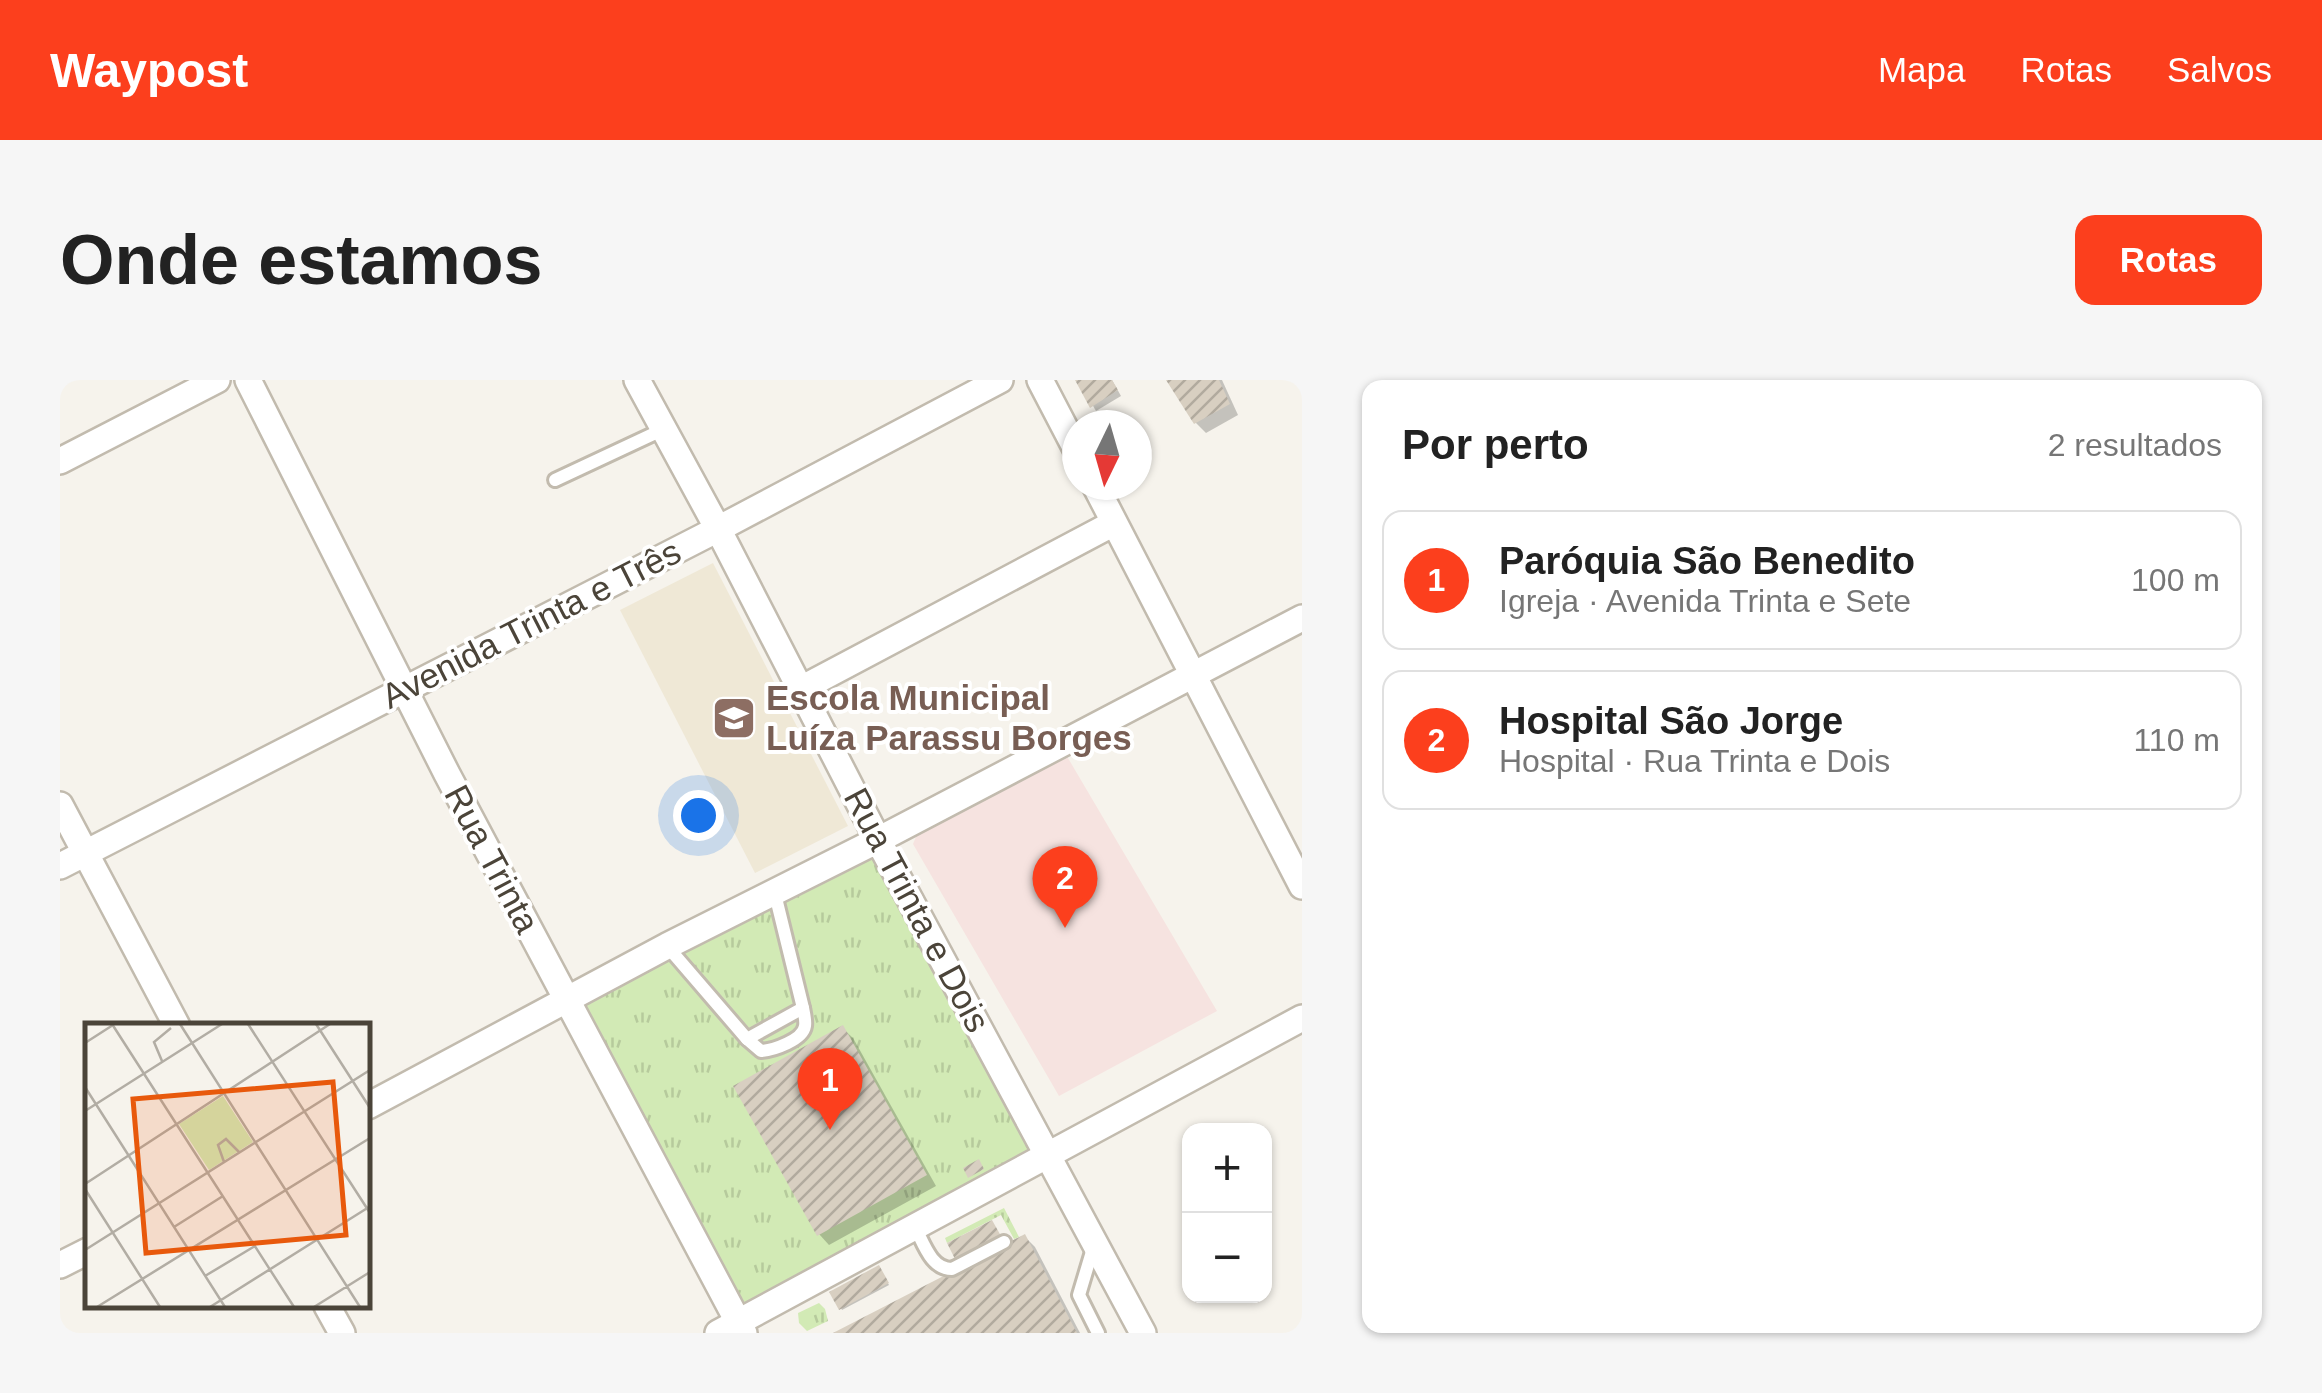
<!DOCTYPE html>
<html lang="pt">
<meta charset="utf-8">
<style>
:root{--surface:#fff;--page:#f6f6f6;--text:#222;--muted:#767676;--line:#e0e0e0;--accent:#fc3f1d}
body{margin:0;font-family:Arial,sans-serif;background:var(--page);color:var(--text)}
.controls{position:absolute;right:30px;bottom:30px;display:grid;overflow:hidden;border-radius:20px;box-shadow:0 2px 8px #0004}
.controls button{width:90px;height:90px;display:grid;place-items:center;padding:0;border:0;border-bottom:2px solid var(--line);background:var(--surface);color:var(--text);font:50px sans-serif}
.compass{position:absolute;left:1002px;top:30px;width:90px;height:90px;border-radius:50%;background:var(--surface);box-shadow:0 2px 8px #0004;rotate:185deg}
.you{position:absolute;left:638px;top:435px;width:35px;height:35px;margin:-25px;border:8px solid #fff;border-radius:50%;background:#1a73e8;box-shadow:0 0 0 15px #1a73e833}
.badge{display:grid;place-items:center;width:65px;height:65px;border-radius:50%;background:var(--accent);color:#fff;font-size:32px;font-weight:700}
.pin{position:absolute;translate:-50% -82px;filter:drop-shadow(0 2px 5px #0008)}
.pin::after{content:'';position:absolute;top:52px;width:35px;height:30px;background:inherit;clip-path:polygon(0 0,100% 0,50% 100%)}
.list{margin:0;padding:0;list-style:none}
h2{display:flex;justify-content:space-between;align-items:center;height:130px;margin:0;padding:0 40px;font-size:42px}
h2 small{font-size:32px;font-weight:400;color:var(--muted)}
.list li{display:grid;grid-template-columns:65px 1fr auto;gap:30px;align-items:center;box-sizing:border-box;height:140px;margin:0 20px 20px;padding:0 20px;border:2px solid var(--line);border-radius:20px}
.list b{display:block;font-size:38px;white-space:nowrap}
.list p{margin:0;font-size:32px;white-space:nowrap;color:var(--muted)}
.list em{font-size:32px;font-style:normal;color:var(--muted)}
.map{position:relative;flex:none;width:1242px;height:953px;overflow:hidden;border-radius:20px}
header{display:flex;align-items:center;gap:60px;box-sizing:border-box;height:140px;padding:0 50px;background:var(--accent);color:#fff}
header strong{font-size:48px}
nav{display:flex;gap:55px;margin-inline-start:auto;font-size:35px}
.intro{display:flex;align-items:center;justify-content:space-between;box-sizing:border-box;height:240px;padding:0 60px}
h1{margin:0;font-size:70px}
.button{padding:25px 45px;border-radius:20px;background:var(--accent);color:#fff;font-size:35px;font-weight:700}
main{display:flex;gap:60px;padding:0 60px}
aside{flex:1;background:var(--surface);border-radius:20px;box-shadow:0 2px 8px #0004}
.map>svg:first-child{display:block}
</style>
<header>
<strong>Waypost</strong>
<nav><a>Mapa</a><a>Rotas</a><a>Salvos</a></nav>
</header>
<div class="intro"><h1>Onde estamos</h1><a class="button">Rotas</a></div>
<main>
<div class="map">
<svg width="1242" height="953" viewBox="0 0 1242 953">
<defs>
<pattern id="grass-tufts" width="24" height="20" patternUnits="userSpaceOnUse" patternTransform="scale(2.5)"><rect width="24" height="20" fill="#d2eab5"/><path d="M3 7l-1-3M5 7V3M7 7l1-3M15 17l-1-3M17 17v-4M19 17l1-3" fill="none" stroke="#b6ca9c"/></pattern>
<pattern id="building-hatch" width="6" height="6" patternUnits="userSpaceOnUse" patternTransform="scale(2.5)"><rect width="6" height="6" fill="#d8cfc1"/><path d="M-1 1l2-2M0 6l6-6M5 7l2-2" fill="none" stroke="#b1aa9e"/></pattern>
</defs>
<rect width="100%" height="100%" fill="#f6f3ec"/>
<!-- education -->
<polygon fill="#efe8d6" points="653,183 788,446 695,493 560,230"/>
<!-- medical -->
<polygon fill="#f6e3e0" points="1005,373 1157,631 999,716 853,464 858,452"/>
<!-- grass -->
<g fill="url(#grass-tufts)">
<polygon points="812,478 971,774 681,926 525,623"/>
<polygon points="944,828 959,857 954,859 941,835 887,863 885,858"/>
<polygon points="759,923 765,929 768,941 747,951 739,943 738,933"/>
</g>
<!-- shadow -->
<g fill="#0003">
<polygon points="1018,0 1052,0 1061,16 1036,31"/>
<polygon points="1109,0 1162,0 1178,35 1146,53 1136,43"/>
<polygon points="782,648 793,658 876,806 769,865 759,854"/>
<polygon points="965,857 975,867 1020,953 777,953"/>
<polygon points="820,890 829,905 782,930 781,928"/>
</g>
<!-- building -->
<g fill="url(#building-hatch)">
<polygon points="1015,0 1052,0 1058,10 1030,28"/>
<polygon points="1106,0 1159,0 1170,24 1134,44"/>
<polygon points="783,645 867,795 757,856 673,706"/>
<polygon points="919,779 924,789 908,798 903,788"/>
<polygon points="932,840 941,856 895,879 887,863"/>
<polygon points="965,854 1017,953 773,953"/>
<polygon points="819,885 829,903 779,930 769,912"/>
</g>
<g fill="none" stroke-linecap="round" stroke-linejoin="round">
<!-- lane casing -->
<g stroke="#c2bbae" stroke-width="18">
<g id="lane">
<polyline points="495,100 604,49"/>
<polyline points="607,566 687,659 743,628 715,514"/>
<path d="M687,659L701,671C714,670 743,660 745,646C746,641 744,633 743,628"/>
<path d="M855,847C864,864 871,889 892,889L944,862"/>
<polyline points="1034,865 1019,915 1038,953"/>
</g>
</g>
<!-- street casing -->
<g stroke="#c2bbae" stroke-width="30">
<g id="street">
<polyline points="188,0 387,394 684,953"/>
<polyline points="577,0 658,149 818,460 1083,953"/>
<polyline points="980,0 1017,71"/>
<polyline points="0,81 157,0"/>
<polyline points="1035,105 1242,506"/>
<polyline points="739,310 1054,143"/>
<polyline points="0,425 117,646"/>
<polyline points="0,486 658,149 940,0"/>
<polyline points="308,726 607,566 818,460 1242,238"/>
<polyline points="0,885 28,871"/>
<polyline points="267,926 282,953"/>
<polyline points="658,953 1242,638"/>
</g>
</g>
<!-- lane -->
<use href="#lane" stroke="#fff" stroke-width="12"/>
<!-- street -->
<use href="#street" stroke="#fff" stroke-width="25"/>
</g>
<!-- icons -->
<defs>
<g id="school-square" transform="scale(2.25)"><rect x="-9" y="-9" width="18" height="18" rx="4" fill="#8d6e63" stroke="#fff"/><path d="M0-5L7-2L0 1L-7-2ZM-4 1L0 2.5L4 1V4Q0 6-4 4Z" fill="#fff"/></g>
</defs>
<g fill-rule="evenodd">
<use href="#school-square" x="674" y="338"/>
</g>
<g text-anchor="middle" stroke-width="8" stroke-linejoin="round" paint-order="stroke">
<!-- street labels -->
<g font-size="35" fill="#4b4439" stroke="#fff">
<text transform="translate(471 244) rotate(-27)" y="12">Avenida Trinta e Três</text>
<text transform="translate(432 479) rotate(62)" y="12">Rua Trinta</text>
<text transform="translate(857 530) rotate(62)" y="12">Rua Trinta e Dois</text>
</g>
<!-- education labels -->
<g font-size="35" font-weight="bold" fill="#785e54" stroke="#fff" text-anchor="start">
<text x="706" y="330">Escola Municipal<tspan x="706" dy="40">Luíza Parassu Borges</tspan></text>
</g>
</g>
<!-- overview -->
<g transform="translate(25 643)">
<rect width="285" height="285" fill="#f6f3ec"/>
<path d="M138,73L168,119L124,147L94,101Z" fill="#d2eab5"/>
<path fill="none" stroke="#b2ada4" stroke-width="2.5" d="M27,1L209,284M95,1L275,284M163,1L285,190M231,1L285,85M0,20L28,2M77,38L69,19L86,5M0,64L140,284M0,88L137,1M139,139L133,122L141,116L155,130M0,161L245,1M0,166L75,284M89,204L138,173M0,227L285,47M120,253L170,223M12,284L285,115M125,284L284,184M229,284L285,249"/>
<path fill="#e8590c" fill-opacity="0.15" stroke="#e8590c" stroke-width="5" d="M248,59L261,212L61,230L48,76Z"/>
<rect width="285" height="285" fill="none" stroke="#4b4439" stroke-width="5"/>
</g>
</svg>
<div class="controls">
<button>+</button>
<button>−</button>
</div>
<svg class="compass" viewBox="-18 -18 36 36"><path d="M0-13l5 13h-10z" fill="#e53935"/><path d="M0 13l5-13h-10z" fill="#767676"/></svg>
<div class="you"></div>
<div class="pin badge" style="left:770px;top:750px">1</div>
<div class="pin badge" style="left:1005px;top:548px">2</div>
</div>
<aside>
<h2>Por perto<small>2 resultados</small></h2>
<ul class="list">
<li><span class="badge">1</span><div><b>Paróquia São Benedito</b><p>Igreja · Avenida Trinta e Sete</p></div><em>100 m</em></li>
<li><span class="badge">2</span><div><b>Hospital São Jorge</b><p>Hospital · Rua Trinta e Dois</p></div><em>110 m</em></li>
</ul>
</aside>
</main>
